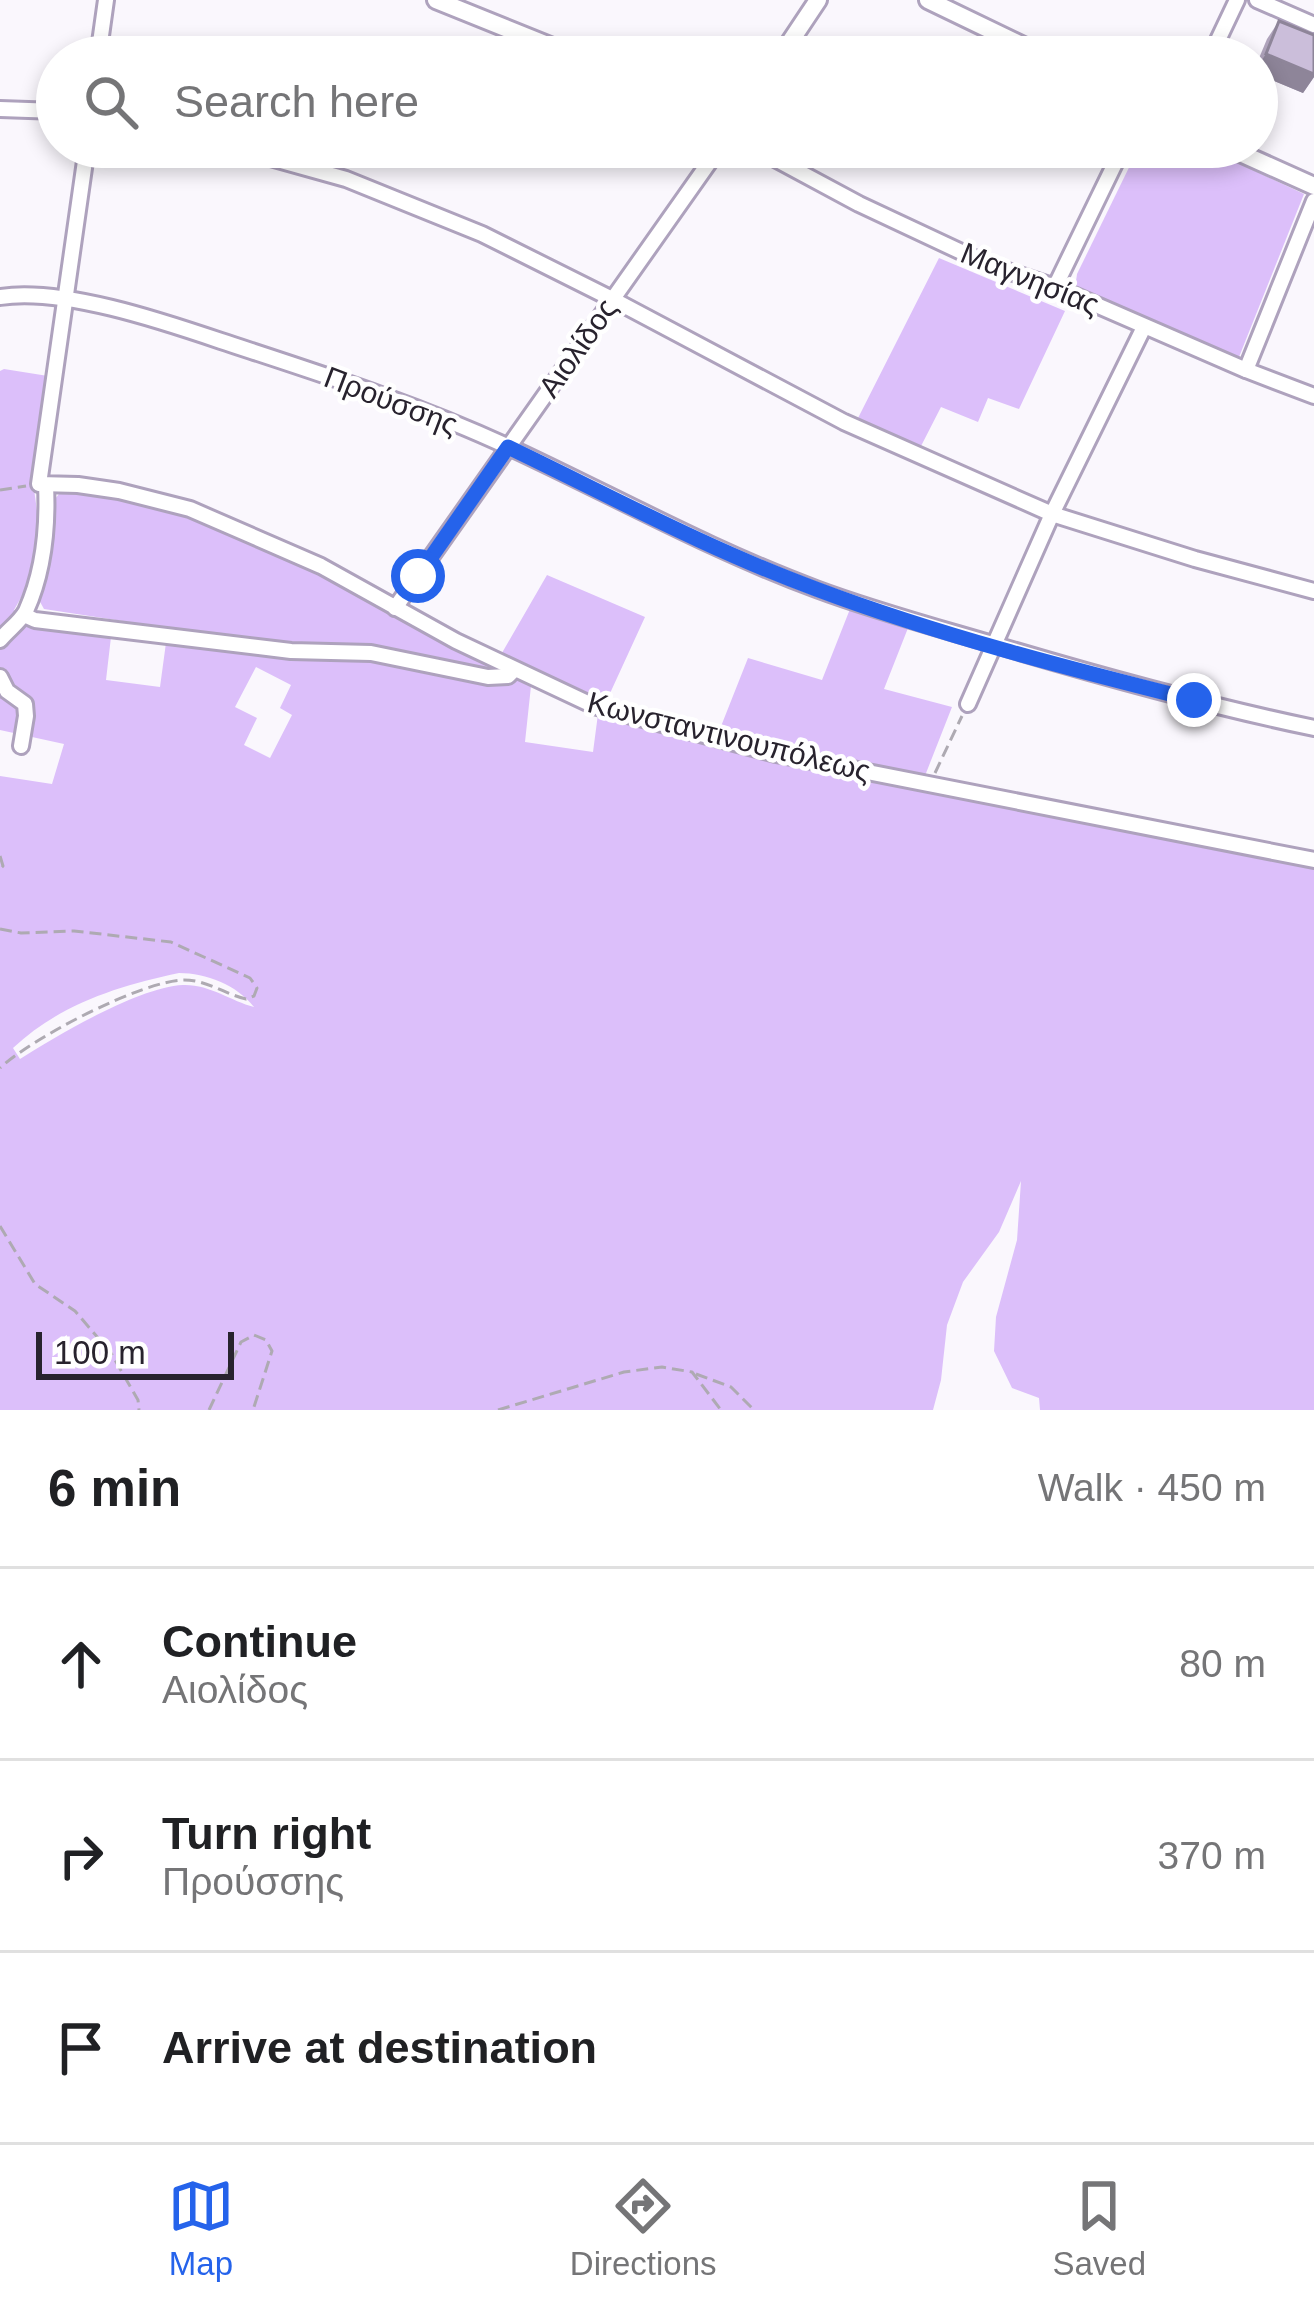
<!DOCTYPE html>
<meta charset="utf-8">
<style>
:root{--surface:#fff;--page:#f6f6f6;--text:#202124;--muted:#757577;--line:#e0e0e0;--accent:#2563eb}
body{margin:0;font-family:Helvetica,sans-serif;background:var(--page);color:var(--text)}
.scale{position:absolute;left:36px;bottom:30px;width:198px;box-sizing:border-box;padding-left:12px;border:6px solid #28232e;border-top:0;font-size:33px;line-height:42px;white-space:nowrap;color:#28232e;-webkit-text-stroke:9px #fff;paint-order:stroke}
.stop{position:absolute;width:36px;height:36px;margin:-27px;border:9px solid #2563eb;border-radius:50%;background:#fff}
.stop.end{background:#2563eb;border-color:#fff;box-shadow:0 3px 12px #0008}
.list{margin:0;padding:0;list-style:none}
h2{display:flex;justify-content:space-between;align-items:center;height:156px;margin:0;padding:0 48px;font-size:51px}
h2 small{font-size:39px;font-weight:400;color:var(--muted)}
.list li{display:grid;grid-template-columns:78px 1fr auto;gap:36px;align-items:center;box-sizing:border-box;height:192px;padding:0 48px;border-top:3px solid var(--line)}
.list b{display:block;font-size:45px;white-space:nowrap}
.list p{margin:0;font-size:39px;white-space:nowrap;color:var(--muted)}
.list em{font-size:39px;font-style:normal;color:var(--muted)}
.icon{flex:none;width:66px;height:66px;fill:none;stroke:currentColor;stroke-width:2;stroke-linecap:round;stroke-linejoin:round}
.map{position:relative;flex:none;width:1314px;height:1410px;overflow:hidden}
.search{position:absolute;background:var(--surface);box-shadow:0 6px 18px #0003;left:36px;right:36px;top:36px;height:132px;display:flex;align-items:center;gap:30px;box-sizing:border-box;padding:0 42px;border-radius:66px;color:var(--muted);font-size:45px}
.sheet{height:732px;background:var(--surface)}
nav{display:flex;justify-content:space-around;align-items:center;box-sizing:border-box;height:168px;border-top:3px solid var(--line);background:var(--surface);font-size:33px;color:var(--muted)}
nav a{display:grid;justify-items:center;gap:6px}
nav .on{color:var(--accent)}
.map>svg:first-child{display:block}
</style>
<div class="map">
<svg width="1314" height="1410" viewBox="0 0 1314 1410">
<rect width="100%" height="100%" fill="#faf7fd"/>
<!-- green -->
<g fill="#dcbffa" fill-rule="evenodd">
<polygon points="1139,147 1204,147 1304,194 1239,357 1206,346 1075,289 1077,274"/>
<polygon points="939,258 1065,311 1019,409 988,398 978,422 941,407 919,450 856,422"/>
<path d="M4,369L48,376L34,489L38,518L34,552L27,587L14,610C44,631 76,632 111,637L106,680L160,687L168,628L44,609L39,600L38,589L50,558L55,499L62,490L158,504L219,526L301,563L387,611L495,665L547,575L645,617L606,702L538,676L531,686L525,742L593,752L598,714L714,744L748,658L822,680L850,609L908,628L884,689L952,707L919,791L1314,867V1410H1040L1039,1398L1012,1388L994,1351L996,1317L1017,1240L1021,1181L999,1232L963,1282L947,1325L941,1380L933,1410H0V776L52,784L64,744L0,730V371ZM256,667L291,685L280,708L292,715L270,758L244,745L257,718L235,707ZM179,973C206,973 237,985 254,1007C231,1001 209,984 183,985C139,987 58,1035 20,1059L13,1048C60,1004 118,986 179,973Z"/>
</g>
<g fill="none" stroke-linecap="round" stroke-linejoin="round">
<!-- minor casing -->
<g stroke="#aea2bd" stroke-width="20">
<g id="minor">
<polyline points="1257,0 1314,25"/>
<polyline points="98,57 106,0"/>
<polyline points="1210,57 1237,0"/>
<polyline points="0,109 57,111"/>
<polyline points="87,147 39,484 78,485 119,491 190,509 321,566 456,641 594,706 776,754 1314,860"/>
<polyline points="231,147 346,179 482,234 612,299 844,422 1052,514 1195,559 1314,591"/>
<polyline points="753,147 859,204 987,264 1055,287 1246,370 1314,396"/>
<polyline points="1055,287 1123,147"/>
<path d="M0,297C61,287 162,321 221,341C318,373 417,404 511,448C612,495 711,550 816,589C872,610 931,626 989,643C1096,675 1204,705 1314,728"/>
<polyline points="1246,370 1314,201"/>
<polyline points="395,608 720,147"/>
<polyline points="24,615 35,620 291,651 371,653 488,677 508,676 514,670"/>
<path d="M0,640C8,630 20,622 26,611C44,571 48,527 46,485"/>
<polyline points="0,677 7,691 25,704 26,716 21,746"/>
<polyline points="968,704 1052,514 1144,327"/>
</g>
</g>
<!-- tertiary casing -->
<g stroke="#aea2bd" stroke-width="22">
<g id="tertiary">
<polyline points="436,0 577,57"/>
<polyline points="928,0 1046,57"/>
<polyline points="780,57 818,0"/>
<polyline points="1227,147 1314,186"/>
</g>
</g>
<!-- path -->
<g stroke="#aeaab2" stroke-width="3" stroke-dasharray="12 6" stroke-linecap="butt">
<polyline points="0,490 26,486"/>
<polyline points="935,773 962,716"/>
<polyline points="0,856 3,866 0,869"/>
<path d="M0,929L21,933L74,931L171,942L250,978L257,988L254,996L246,999C225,994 207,980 184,980C141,981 32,1038 0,1068"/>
<polyline points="0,1226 35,1284 75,1311 111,1353 138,1400 139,1410"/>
<polyline points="696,1374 731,1387 754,1410"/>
<polyline points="209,1410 241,1342 254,1335 266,1340 272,1351 253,1410"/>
<polyline points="498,1410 624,1372 662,1367 692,1372 721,1410"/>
</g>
<!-- minor -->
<use href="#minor" stroke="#fff" stroke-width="14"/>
<!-- tertiary -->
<use href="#tertiary" stroke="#fff" stroke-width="16"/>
</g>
<!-- wall -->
<polygon fill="#afa3bb" points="1279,21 1314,35 1314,77 1303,93 1257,74 1257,63 1267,39"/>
<!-- shaded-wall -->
<polygon fill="#8e8599" points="1266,54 1314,74 1314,77 1303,93 1257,74 1257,67"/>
<!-- building -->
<polygon fill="#cbbeda" stroke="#8e8599" stroke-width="3" points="1279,21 1314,35 1314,74 1266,54"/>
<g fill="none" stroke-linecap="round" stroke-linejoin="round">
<!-- route -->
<path stroke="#2563eb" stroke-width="15" d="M418,576L508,447C610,496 710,550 816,589C938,635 1067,668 1194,700"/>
</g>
<g text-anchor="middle" stroke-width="9" stroke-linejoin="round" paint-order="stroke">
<!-- street labels -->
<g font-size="30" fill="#28232e" stroke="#fff">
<text transform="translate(1030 279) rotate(22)" y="10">Μαγνησίας</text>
<text transform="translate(578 348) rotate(-55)" y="10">Αιολίδος</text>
<text transform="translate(391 401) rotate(21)" y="10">Προύσσης</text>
<text transform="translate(729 737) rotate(14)" y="10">Κωνσταντινουπόλεως</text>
</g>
</g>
</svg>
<div class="scale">100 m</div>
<div class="stop" style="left:418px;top:576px"></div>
<div class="stop end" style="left:1194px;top:700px"></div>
<div class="search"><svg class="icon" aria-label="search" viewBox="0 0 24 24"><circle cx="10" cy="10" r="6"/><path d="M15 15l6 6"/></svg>Search here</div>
</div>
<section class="sheet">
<h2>6 min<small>Walk · 450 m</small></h2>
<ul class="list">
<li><svg class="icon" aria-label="ahead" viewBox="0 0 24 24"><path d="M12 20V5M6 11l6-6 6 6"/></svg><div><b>Continue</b><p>Αιολίδος</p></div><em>80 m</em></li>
<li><svg class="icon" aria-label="right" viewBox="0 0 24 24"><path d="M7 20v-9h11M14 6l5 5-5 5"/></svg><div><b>Turn right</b><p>Προύσσης</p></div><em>370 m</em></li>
<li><svg class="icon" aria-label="arrive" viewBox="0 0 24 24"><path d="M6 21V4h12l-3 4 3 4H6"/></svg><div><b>Arrive at destination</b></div></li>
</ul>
</section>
<nav>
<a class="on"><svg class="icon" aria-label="map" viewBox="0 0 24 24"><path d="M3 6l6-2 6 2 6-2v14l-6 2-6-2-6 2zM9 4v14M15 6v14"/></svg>Map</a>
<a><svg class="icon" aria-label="directions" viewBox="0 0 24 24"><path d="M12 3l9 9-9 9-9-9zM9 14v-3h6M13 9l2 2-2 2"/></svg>Directions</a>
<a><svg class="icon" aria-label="saved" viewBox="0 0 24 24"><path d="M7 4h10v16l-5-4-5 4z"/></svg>Saved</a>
</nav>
